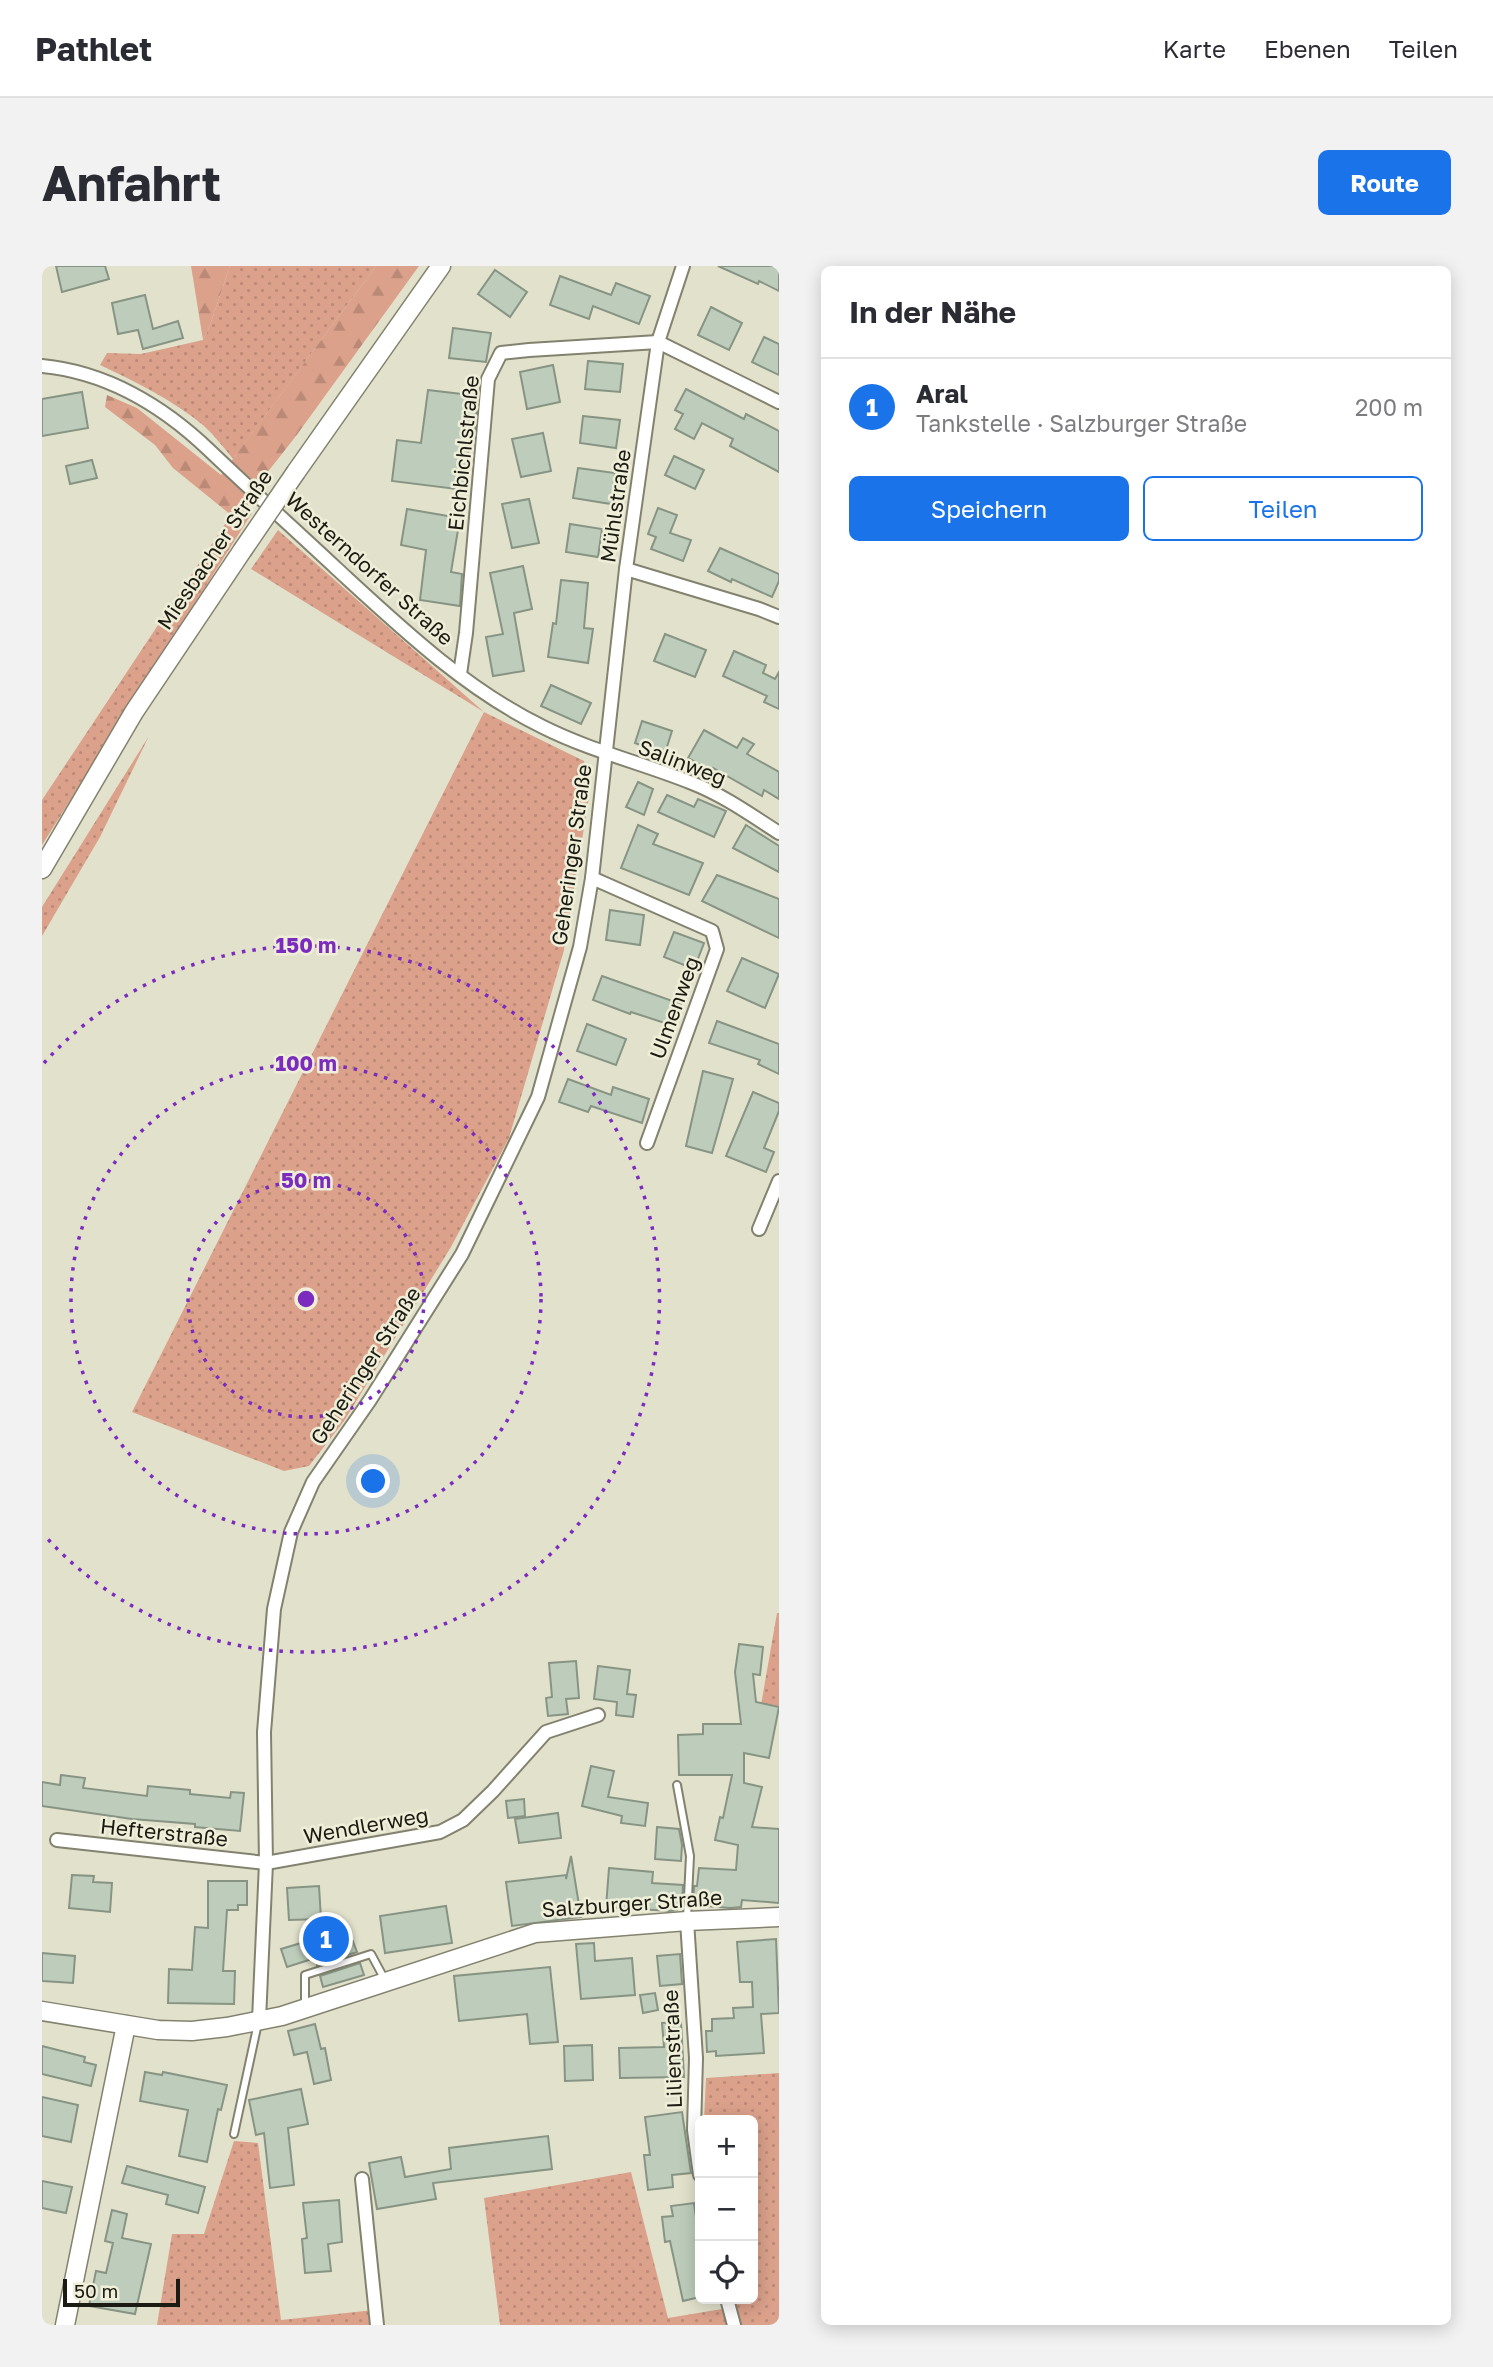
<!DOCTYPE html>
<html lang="de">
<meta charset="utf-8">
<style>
:root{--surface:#fff;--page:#f2f2f3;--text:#2b2b33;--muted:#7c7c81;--line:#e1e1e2;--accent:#1a73e8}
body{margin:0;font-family:"Golos Text",sans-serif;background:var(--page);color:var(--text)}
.controls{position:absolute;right:21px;bottom:21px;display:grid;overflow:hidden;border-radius:10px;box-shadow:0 4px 18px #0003}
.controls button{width:63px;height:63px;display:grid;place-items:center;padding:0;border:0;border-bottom:2px solid var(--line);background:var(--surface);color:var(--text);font:35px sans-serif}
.scale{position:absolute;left:21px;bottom:18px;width:117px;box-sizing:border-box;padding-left:7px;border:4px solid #1b1b13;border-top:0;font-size:19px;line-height:24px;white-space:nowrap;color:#1b1b13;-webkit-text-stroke:5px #efefd9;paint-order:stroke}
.you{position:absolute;left:332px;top:1216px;width:24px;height:24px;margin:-18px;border:5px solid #fff;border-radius:50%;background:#1a73e8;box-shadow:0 0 0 10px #1a73e833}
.badge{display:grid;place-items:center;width:46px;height:46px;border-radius:50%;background:var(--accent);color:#fff;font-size:23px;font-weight:700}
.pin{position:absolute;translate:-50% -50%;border:4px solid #fff;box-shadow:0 2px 7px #0006}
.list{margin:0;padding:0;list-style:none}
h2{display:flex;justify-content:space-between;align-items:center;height:91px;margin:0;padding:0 28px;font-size:30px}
h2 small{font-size:23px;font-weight:400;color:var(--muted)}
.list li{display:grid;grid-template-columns:46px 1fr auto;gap:21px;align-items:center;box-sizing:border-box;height:98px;padding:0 28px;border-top:2px solid var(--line)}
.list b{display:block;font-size:26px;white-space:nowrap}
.list p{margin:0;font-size:23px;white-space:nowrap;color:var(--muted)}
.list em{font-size:23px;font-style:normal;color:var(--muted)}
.actions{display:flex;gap:14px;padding:21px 28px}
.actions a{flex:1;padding:16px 0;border:2px solid var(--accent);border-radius:10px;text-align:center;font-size:24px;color:var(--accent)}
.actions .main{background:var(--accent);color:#fff}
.icon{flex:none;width:38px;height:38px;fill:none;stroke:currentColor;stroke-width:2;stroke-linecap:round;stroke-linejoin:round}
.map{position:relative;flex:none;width:737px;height:2059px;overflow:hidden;border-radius:10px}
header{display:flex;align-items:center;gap:42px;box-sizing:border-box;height:98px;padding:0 35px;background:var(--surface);border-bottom:2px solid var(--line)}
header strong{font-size:33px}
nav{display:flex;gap:38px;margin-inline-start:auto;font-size:24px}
.intro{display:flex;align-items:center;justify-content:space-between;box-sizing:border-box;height:168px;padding:0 42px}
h1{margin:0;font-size:49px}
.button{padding:18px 32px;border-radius:10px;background:var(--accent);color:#fff;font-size:24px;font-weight:700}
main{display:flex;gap:42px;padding:0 42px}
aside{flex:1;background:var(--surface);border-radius:10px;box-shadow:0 4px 18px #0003}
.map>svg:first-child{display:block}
</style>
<header>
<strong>Pathlet</strong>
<nav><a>Karte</a><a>Ebenen</a><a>Teilen</a></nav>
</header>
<div class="intro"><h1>Anfahrt</h1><a class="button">Route</a></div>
<main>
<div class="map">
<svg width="737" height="2059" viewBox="0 0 737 2059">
<defs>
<pattern id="grass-dots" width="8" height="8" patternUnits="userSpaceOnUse" patternTransform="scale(1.75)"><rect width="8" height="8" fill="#dba18b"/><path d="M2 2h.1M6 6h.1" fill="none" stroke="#bb8a77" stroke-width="1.8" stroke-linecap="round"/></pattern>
<pattern id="forest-firs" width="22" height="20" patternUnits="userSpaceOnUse" patternTransform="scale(1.75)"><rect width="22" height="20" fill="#dba18b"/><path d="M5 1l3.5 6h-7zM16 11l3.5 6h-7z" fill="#bb8a77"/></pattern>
</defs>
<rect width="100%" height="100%" fill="#e2e2cc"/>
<!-- grass -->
<g fill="url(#grass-dots)">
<path d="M188,0H334L191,193C182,182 173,170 162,160C131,134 94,116 58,99L65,87L99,88L161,74L167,62Z"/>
<polygon points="204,234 210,247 0,579 0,534 189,249 192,249"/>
<polygon points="236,264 442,446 542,495 548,525 522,684 467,872 409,981 302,1155 267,1200 242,1205 90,1146 442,446 209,303"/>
<polygon points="107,470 58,571 0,670 0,641"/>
<polygon points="735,1347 737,1347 737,1442 719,1439"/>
<polygon points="737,1807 737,2059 458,2059 442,1932 589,1906 626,2052 686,2042 685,2033 711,2033 711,1854 662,1854 664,1812"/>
<polygon points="192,1875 216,1877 239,2054 332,2044 334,2059 115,2059 130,1968 162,1968"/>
</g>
<!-- forest -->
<g fill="url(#forest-firs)">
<polygon points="149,0 188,0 167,62 161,74"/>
<polygon points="334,0 377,0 254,170 192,249 189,249 131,202 113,179 63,141 65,129 95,142 179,209"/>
</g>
<!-- building -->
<g fill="#becdbb" stroke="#879484" stroke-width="2">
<polygon points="14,0 63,0 67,13 20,26"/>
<polygon points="676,0 737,0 737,25 717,15 716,18"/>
<polygon points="453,4 485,26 468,51 436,28"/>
<polygon points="518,10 569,29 574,17 608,30 597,58 551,40 547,53 508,39"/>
<polygon points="103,29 111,63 136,55 141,72 101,83 96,64 76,68 70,37"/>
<polygon points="669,41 700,57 687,84 656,69"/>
<polygon points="411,62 449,67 444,96 407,92"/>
<polygon points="722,71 737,78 737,109 710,96"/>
<polygon points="546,95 581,98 578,126 543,123"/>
<polygon points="511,99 518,136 485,143 478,106"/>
<polygon points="644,123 702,153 704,148 737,165 737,206 688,180 691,173 660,157 652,173 633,163 641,148 633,144"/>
<polygon points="386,124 436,130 433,163 429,162 422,224 350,215 355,174 379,177"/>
<polygon points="40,126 46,162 0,170 0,133"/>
<polygon points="541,150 578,154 574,182 538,177"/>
<polygon points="501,167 509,205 479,211 470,173"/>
<polygon points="632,190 662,204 653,223 623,209"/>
<polygon points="50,194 55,212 28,218 24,200"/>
<polygon points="536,202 573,207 569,238 531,232"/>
<polygon points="487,233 497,277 470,282 460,238"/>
<polygon points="616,242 635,249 628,267 649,274 641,295 609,283 614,271 606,268"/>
<polygon points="365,243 418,252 409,306 420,308 418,340 378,334 384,284 359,279"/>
<polygon points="528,258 560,263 556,291 524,286"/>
<polygon points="678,282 737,308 737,315 730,331 690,313 689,316 666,305"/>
<polygon points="481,300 490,343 472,347 482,405 451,410 444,371 461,368 448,307"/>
<polygon points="519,314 546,317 542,362 551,363 546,397 506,391 511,357 514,358"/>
<polygon points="623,368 664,384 653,411 612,395"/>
<polygon points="692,385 724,399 721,407 733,413 737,406 737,443 722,436 725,430 681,410"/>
<polygon points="509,419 549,437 539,458 499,440"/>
<polygon points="600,455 630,465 623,487 593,477"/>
<polygon points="662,464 695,482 701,472 712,478 705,488 737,506 737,533 722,524 720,530 671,502 670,505 646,492"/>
<polygon points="596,516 611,523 602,549 584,541"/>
<polygon points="625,529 652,541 656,533 684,545 672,571 616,546"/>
<polygon points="596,559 616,568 611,578 661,597 647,629 579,602"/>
<polygon points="704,559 737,580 737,606 691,582"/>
<polygon points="675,609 737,633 737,672 660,635"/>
<polygon points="568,644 602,649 598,679 564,674"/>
<polygon points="632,666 662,677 652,703 622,691"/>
<polygon points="700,692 737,708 723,742 685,725"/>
<polygon points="560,710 639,738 632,760 589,746 588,748 551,734"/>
<polygon points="675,755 737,778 737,808 716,798 718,794 667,777"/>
<polygon points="545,758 584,773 574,799 535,785"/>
<polygon points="661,805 691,813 670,887 644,880"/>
<polygon points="526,813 569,829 571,821 607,833 600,857 549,840 546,846 517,836"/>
<polygon points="711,826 737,837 737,845 722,882 732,886 724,906 684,890"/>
<polygon points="697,1378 721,1381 718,1409 711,1408 714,1436 737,1441 727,1492 702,1487 702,1517 720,1521 710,1561 737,1563 737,1637 700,1634 699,1641 688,1642 651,1639 652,1620 655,1620 657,1602 694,1604 696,1579 673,1574 678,1551 681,1552 690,1509 637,1509 636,1469 661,1468 661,1458 699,1458 693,1406"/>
<polygon points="534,1395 537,1432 524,1433 526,1448 506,1450 504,1432 510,1431 507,1397"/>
<polygon points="556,1400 588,1404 585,1428 594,1429 591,1451 574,1449 575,1436 552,1433"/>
<polygon points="549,1500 572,1505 566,1531 606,1537 603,1560 579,1557 580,1550 540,1540"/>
<polygon points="19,1509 43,1512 41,1522 105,1530 106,1520 148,1524 148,1528 188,1532 189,1526 202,1527 198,1565 153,1561 153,1558 90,1553 0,1540 0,1516 18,1519"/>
<polygon points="482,1533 483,1550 466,1552 464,1535"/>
<polygon points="516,1547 519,1572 477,1577 473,1553"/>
<polygon points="615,1561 637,1563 640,1579 639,1595 613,1593"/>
<polygon points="529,1590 539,1651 470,1660 464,1616 524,1609 524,1613"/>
<polygon points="567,1602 611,1606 610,1617 641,1619 640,1638 635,1637 635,1644 628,1645 564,1641"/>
<polygon points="30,1609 52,1610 51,1616 70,1617 68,1646 27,1642"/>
<polygon points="166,1615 205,1615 205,1639 196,1639 196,1644 185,1644 181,1705 193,1705 192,1738 126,1737 127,1703 150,1704 153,1661 166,1662"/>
<polygon points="277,1620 279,1653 247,1654 245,1622"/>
<polygon points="404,1640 410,1677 343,1687 338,1650"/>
<polygon points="306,1663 315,1686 275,1699 273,1692 245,1701 239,1683"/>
<polygon points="734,1673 737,1747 719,1748 722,1787 674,1790 674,1785 665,1786 664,1765 670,1765 670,1753 692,1752 691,1742 711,1741 710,1716 698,1716 695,1676"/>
<polygon points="552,1677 553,1695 590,1692 593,1729 539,1733 534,1678"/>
<polygon points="0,1687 33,1690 31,1717 0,1715"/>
<polygon points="638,1688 640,1718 618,1720 615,1690"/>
<polygon points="318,1697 322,1709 281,1721 278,1710"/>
<polygon points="508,1701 516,1776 488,1778 485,1748 417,1755 412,1710"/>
<polygon points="613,1727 616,1744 601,1747 598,1729"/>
<polygon points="639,1756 642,1811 578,1812 577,1782 622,1781 620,1757"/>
<polygon points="273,1758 279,1783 283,1782 289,1814 272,1818 265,1786 252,1789 246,1765"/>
<polygon points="550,1779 551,1814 523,1815 522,1780"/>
<polygon points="0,1780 43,1791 42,1796 54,1799 49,1820 0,1808"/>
<polygon points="103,1806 120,1809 121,1806 185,1819 179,1844 176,1843 165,1896 137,1890 146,1844 98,1835"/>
<polygon points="259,1823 266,1858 246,1862 252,1919 228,1922 222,1867 214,1869 207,1834"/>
<polygon points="0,1831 36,1839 29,1876 0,1870"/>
<polygon points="640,1846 649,1907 630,1909 631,1921 606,1924 602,1889 608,1889 603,1851"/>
<polygon points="506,1870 510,1903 391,1917 394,1933 335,1943 327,1897 359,1891 363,1911 409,1903 407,1882"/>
<polygon points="85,1900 163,1921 156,1947 124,1938 126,1929 80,1917"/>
<polygon points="0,1915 30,1921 24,1947 0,1942"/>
<polygon points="297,1934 300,1976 286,1978 289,2005 263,2007 260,1973 265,1972 261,1937"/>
<polygon points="652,1937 658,1981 658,2031 641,2035 628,1975 623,1976 620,1951 631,1950 629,1940"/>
<polygon points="70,1944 85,1948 80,1972 109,1978 93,2048 47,2040 54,2005 64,2007 71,1977 63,1975"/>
</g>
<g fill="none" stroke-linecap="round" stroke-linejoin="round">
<!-- service casing -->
<g stroke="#82826f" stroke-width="10">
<g id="service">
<polyline points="635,1519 648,1590 645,1652"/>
<polyline points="263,1740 263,1709 329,1688 343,1714"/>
<polyline points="192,1868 216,1757"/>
</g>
</g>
<!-- minor casing -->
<g stroke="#82826f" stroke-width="16">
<g id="minor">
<path d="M0,100C64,106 121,140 167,184C209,224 252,263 295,303C358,361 423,423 501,461C549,485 600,497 650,517C681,529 709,549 737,567"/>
<polyline points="584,303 717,343 737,351"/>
<polyline points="418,408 424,367 446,113 459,87 487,84 616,76 737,136"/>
<polyline points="550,612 670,665 675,683 605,877"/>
<polyline points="717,963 737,915"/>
<polyline points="15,1574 224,1597 398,1566 421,1554 451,1525 504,1466 556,1449"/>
<polyline points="645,1655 654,1792 652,1864 658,1909"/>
<polyline points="217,1754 224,1597 222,1466 232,1343 249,1266 271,1216 328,1134 420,988 496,831 538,681 550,612 584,303 616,76 641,0"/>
<polyline points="320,1913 335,2059"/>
<polyline points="685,2033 692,2059"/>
</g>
</g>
<!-- secondary casing -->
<g stroke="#82826f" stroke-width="21">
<g id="secondary">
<polyline points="254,206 399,0"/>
<polyline points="0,603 92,446 200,285"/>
<polyline points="0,1745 116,1764 150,1765 185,1761 240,1750 493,1667 645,1655 737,1651"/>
<polyline points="23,2059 84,1759"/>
</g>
</g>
<!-- service -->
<use href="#service" stroke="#fff" stroke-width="6"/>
<!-- minor -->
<use href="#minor" stroke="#fff" stroke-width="12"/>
<!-- secondary -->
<use href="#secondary" stroke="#fff" stroke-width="18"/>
<!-- secondary-bridge casing -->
<g stroke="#82826f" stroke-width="21" stroke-linecap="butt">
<polyline id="secondary-bridge" points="200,285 254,206"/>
</g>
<!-- secondary-bridge -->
<use href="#secondary-bridge" stroke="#fff" stroke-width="18"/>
</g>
<!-- distance rings -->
<g fill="none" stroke="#7b2cbf" stroke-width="3.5" stroke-dasharray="3.5 7">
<circle cx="264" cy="1033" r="118"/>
<circle cx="264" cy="1033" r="235"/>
<path d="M2 797A353 353 0 1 1 2 1269"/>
</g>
<g text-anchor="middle" stroke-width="5" stroke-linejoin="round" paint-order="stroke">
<!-- street labels -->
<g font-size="21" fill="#1b1b13" stroke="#efefd9">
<text transform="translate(422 187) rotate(-84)" y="7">Eichbichlstraße</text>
<text transform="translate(574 240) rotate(-82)" y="7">Mühlstraße</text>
<text transform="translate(173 284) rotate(-56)" y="7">Miesbacher Straße</text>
<text transform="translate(327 303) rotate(42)" y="7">Westerndorfer Straße</text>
<text transform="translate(640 497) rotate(21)" y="7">Salinweg</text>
<text transform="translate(530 589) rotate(-82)" y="7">Geheringer Straße</text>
<text transform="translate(633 742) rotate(-70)" y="7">Ulmenweg</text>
<text transform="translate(324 1100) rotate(-57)" y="7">Geheringer Straße</text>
<text transform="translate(324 1560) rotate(-10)" y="7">Wendlerweg</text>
<text transform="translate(122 1567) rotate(6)" y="7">Hefterstraße</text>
<text transform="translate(590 1638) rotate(-4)" y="7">Salzburger Straße</text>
<text transform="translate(631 1783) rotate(-92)" y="7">Lilienstraße</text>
</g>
</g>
<circle cx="264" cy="1033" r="10" fill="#7b2cbf" stroke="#efefd9" stroke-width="3.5"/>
<g font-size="21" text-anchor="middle" font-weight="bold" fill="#7b2cbf" stroke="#efefd9" stroke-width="5" stroke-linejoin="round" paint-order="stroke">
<text x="264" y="687">150 m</text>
<text x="264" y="805">100 m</text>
<text x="264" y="922">50 m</text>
</g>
</svg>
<div class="controls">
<button>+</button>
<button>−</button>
<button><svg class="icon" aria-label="locate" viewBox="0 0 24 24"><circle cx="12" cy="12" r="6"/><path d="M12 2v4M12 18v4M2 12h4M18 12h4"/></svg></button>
</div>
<div class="scale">50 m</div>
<div class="you"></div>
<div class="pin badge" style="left:284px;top:1673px">1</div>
</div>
<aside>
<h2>In der Nähe<small></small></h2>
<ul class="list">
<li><span class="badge">1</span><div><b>Aral</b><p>Tankstelle · Salzburger Straße</p></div><em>200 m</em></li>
</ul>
<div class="actions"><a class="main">Speichern</a><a>Teilen</a></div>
</aside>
</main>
